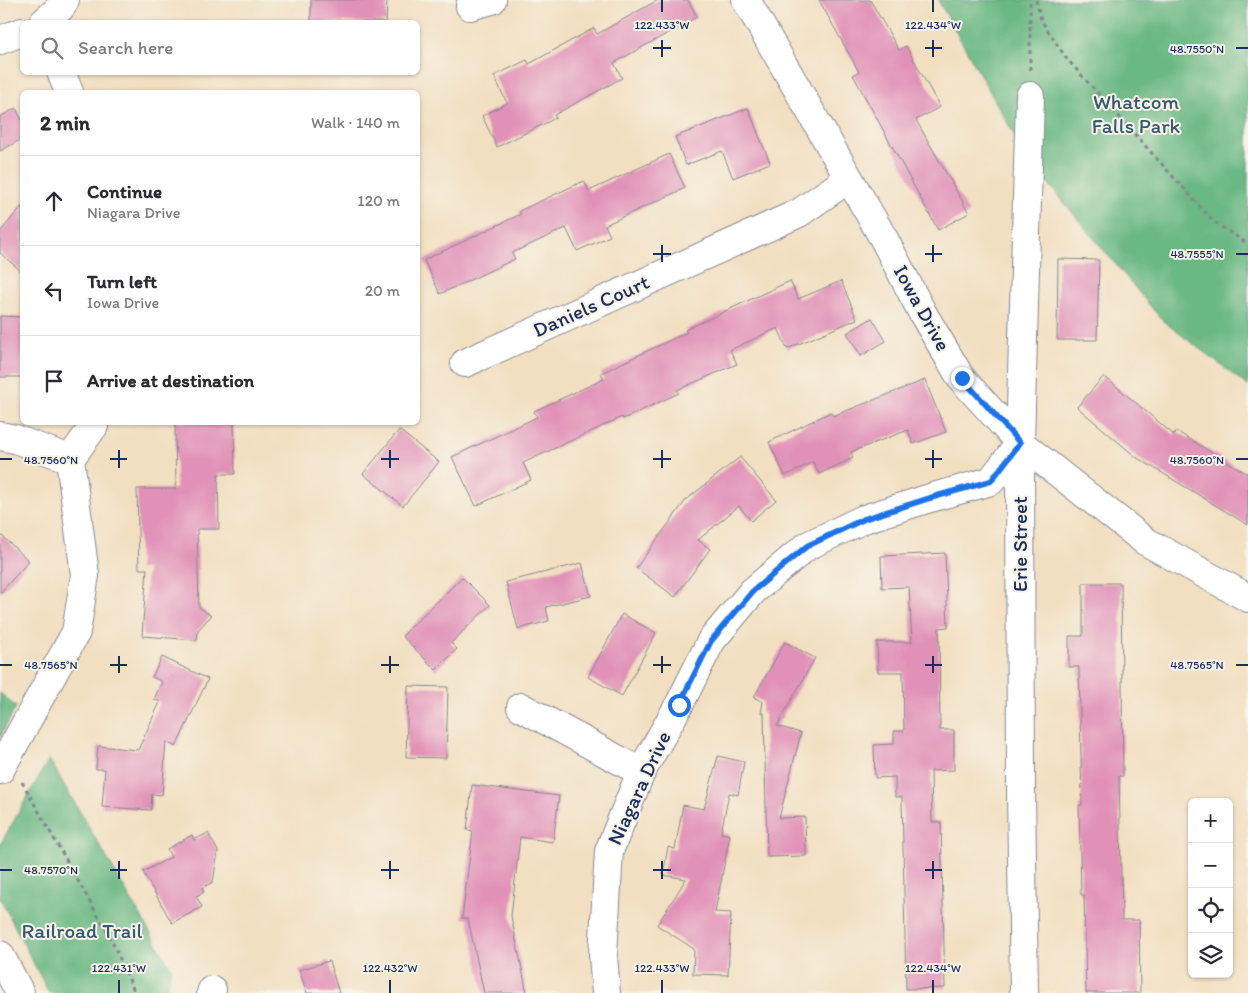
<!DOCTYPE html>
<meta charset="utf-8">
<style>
:root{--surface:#fff;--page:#f7f7f7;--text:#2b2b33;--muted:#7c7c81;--line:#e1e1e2}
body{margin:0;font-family:Itim,sans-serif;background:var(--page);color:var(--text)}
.controls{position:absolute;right:15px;bottom:15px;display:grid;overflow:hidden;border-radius:8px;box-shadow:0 1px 4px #0004}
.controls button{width:45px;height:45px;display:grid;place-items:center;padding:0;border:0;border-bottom:1px solid var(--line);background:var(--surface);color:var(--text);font:25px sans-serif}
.stop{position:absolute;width:15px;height:15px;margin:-11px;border:4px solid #1a73e8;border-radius:50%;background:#fff}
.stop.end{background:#1a73e8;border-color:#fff;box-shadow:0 1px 5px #0008}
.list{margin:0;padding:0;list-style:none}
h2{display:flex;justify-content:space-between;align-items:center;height:65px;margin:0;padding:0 20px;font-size:21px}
h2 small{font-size:16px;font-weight:400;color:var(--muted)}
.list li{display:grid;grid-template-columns:32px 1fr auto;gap:15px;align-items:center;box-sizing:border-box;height:90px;padding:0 20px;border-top:1px solid var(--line)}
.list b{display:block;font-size:19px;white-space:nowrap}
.list p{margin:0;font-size:16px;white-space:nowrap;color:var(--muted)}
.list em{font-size:16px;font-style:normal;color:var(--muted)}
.icon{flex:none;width:28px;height:28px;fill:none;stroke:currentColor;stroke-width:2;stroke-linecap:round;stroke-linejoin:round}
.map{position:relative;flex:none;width:1248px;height:993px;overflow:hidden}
.search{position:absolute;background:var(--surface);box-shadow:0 1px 4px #0004;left:20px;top:20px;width:400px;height:55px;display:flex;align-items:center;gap:12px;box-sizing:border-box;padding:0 18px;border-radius:8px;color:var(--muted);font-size:19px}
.panel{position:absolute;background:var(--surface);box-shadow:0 1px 4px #0004;left:20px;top:90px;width:400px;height:335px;border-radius:8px}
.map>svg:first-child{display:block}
</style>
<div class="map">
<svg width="1248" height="993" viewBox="0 0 1248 993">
<rect width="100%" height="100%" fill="#f7f3e8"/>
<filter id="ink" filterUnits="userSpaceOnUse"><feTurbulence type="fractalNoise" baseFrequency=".02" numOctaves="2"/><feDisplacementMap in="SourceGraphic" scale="10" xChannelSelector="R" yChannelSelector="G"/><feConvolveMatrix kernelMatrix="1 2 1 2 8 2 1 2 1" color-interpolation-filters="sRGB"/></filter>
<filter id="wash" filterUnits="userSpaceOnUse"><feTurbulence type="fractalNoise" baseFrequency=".0096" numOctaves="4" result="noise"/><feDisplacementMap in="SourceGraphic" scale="20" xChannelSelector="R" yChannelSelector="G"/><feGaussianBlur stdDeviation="1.12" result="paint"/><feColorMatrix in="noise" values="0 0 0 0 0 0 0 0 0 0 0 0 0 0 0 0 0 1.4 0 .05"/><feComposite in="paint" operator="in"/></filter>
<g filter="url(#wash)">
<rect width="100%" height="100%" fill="#f2dfc1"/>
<!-- forest -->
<g fill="#6bb883" stroke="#437470">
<polygon points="938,0 1248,0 1248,386 1162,320 1028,159"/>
<polygon points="0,693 16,707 0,737"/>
<polygon points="49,759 171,968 167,993 49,993 0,898 0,845"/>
</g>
<g id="blocks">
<!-- building -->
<g fill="#e191b7">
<polygon points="311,0 387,0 386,22 311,22"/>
<polygon points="658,0 688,0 697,17 614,63 622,78 554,115 556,118 497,147 482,116 507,103 494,76 527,60 529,64 594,28 597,34"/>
<polygon points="819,0 870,0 899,50 906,46 940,107 916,120 969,213 938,230 853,75 859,72"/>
<polygon points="16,108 22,120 22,139 0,151 0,117"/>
<polygon points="748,108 770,163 733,178 722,151 686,165 675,137"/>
<polygon points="669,154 685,188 605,225 610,236 577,251 566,228 512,253 515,259 440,294 424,260 521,214 519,211 584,181 589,191"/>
<polygon points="22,206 22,272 0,253 0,232"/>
<polygon points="1058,259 1099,260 1097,340 1057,340"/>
<polygon points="790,281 798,299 841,281 857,319 787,349 778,328 730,350 737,364 677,390 679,393 623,419 622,417 523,463 531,480 476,506 452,457 537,417 534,411 604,379 601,373 687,332 685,330"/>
<polygon points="0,316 22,317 22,377 0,377"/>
<polygon points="872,318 886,341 861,356 847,333"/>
<polygon points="1104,376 1174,435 1176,431 1248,474 1248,525 1136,457 1077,407"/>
<polygon points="925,380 946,432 913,444 908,430 851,452 853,458 819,474 813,462 785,476 769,442 831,412 833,416"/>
<polygon points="175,422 234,422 235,474 218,474 219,529 197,529 199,607 211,616 198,630 197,640 142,636 147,569 139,569 137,489 176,489"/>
<polygon points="399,430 439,462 403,506 363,474"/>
<polygon points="740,457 776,500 751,521 739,506 698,540 710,549 675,597 636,568 686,500"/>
<polygon points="0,534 29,561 0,593"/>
<polygon points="945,553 948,627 939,628 940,730 954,730 954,770 931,771 932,822 941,822 945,988 906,989 902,797 895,797 895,777 875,778 874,745 894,744 894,731 904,731 903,672 878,672 877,642 912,642 909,587 882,588 881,556"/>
<polygon points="582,563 591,596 546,607 549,621 518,629 506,582"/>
<polygon points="462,577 490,605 451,643 457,649 436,670 402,636"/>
<polygon points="1083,583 1121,583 1123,776 1119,776 1122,920 1139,920 1140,993 1086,993 1084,895 1081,895 1079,805 1082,805 1079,667 1069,667 1069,636 1083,636"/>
<polygon points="622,614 656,633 622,696 588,677"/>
<polygon points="785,642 815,658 777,726 801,733 779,818 805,817 806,856 767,857 764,713 761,713 763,702 754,697"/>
<polygon points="162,657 208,679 176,747 166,742 162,795 152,794 151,810 102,807 105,769 96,769 98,746 138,750 160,702 154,699 162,682 152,677"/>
<polygon points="408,686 448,687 446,758 406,757"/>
<polygon points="718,756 744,762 738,795 729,793 721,833 730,835 715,912 731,913 728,975 693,974 694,949 657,925 686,879 663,875 668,847 675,849 683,805 704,809"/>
<polygon points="472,785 559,796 553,842 520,837 511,916 527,993 484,993 468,919 462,918 473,831 467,830"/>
<polygon points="208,833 218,851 213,882 202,888 204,892 196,896 202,907 172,923 143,872 171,857 167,849 192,835 194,840"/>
<polygon points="329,961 339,993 307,993 299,970"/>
</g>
</g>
</g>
<g filter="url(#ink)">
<use href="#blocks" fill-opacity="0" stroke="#868790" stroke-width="1"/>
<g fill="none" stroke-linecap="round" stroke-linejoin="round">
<!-- street casing -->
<g stroke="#868790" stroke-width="30">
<g id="street">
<polyline points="746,0 884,239 922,312 961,378 1020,443 1145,541 1248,598"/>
<polyline points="470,6 492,0"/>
<polyline points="44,22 61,7 65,0"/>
<polyline points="0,40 22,32"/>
<polyline points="61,72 69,92"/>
<polyline points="465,363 799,213 848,179"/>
<polyline points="0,436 15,439 70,459 85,575 76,632 0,770"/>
<polyline points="70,459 94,426"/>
<polyline points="521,707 641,772"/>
<polyline points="0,955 20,993"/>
<polyline points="211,993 212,990"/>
<polyline points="606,993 603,955 609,851 641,772 679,705 711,641 753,591 807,546 864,519 930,498 991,481 1020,443"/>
<polyline points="1024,993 1021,792 1020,443 1030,96"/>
</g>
</g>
<!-- path -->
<g stroke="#868790" stroke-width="3" stroke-dasharray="4 4" stroke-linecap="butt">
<polyline points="1036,0 1041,20 1066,58 1214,222 1248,244"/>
<polyline points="1030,70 1030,0"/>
<polyline points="22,782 111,939 135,993"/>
</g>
<!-- street -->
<use href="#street" stroke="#fff" stroke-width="28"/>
</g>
</g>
<g fill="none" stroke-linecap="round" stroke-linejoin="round" filter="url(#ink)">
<!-- route -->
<polyline stroke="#1a73e8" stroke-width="6" points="679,705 711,641 753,591 807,546 864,519 930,498 991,481 1020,443 962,378"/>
</g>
<!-- ticks -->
<path fill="none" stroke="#1b2f5e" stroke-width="2" d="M662,0V12M933,0V12M662,40V57M933,40V57M653,48H671M925,48H942M1236,48H1248M662,245V262M933,245V262M653,254H671M925,254H942M1236,254H1248M119,450V468M390,450V468M662,450V468M933,450V468M0,459H12M110,459H127M381,459H399M653,459H671M925,459H942M1236,459H1248M119,656V673M390,656V673M662,656V673M933,656V673M0,665H12M110,665H127M381,665H399M653,665H671M925,665H942M1236,665H1248M119,861V879M390,861V879M662,861V879M933,861V879M0,870H12M110,870H127M381,870H399M653,870H671M925,870H942M119,980V993M390,980V993M662,980V993M933,980V993"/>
<g text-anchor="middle" stroke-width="4" stroke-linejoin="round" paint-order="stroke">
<!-- park labels -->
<g font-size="21" fill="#35596d" stroke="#f7f3e8">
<text x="1136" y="109">Whatcom<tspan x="1136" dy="24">Falls Park</tspan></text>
<text x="82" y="938">Railroad Trail</text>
</g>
<!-- street labels -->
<g font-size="21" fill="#1b2f5e" stroke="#f7f3e8">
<text transform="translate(591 306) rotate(-24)" y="7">Daniels Court</text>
<text transform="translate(922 308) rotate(61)" y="7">Iowa Drive</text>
<text transform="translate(1020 544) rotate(-90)" y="7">Erie Street</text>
<text transform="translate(639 788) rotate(-65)" y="7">Niagara Drive</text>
</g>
</g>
<g font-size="12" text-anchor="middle" fill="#1b2f5e" stroke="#f7f3e8" stroke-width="4" stroke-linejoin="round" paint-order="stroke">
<text x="662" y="29">122.433°W</text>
<text x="933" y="29">122.434°W</text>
<text x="1197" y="53">48.7550°N</text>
<text x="1197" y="258">48.7555°N</text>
<text x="1197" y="464">48.7560°N</text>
<text x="51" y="464">48.7560°N</text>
<text x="1197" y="669">48.7565°N</text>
<text x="51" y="669">48.7565°N</text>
<text x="51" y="874">48.7570°N</text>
<text x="119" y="972">122.431°W</text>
<text x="390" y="972">122.432°W</text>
<text x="662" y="972">122.433°W</text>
<text x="933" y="972">122.434°W</text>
</g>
</svg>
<div class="controls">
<button>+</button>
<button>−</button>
<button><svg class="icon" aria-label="locate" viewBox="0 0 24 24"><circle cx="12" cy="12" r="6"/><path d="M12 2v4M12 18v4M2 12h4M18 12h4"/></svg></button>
<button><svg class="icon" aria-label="layers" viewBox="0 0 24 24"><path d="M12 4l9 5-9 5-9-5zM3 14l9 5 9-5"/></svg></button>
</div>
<div class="stop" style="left:679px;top:705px"></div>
<div class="stop end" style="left:962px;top:378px"></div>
<div class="search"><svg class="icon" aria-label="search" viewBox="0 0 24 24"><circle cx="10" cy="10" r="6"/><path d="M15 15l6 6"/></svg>Search here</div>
<section class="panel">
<h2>2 min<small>Walk · 140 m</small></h2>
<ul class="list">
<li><svg class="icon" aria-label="ahead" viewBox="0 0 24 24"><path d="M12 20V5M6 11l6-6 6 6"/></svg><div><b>Continue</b><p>Niagara Drive</p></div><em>120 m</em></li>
<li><svg class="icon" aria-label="left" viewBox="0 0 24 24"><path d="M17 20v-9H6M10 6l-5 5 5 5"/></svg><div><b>Turn left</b><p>Iowa Drive</p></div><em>20 m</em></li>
<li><svg class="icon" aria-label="arrive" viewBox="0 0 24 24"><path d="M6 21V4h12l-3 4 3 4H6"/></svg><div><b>Arrive at destination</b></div></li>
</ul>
</section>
</div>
